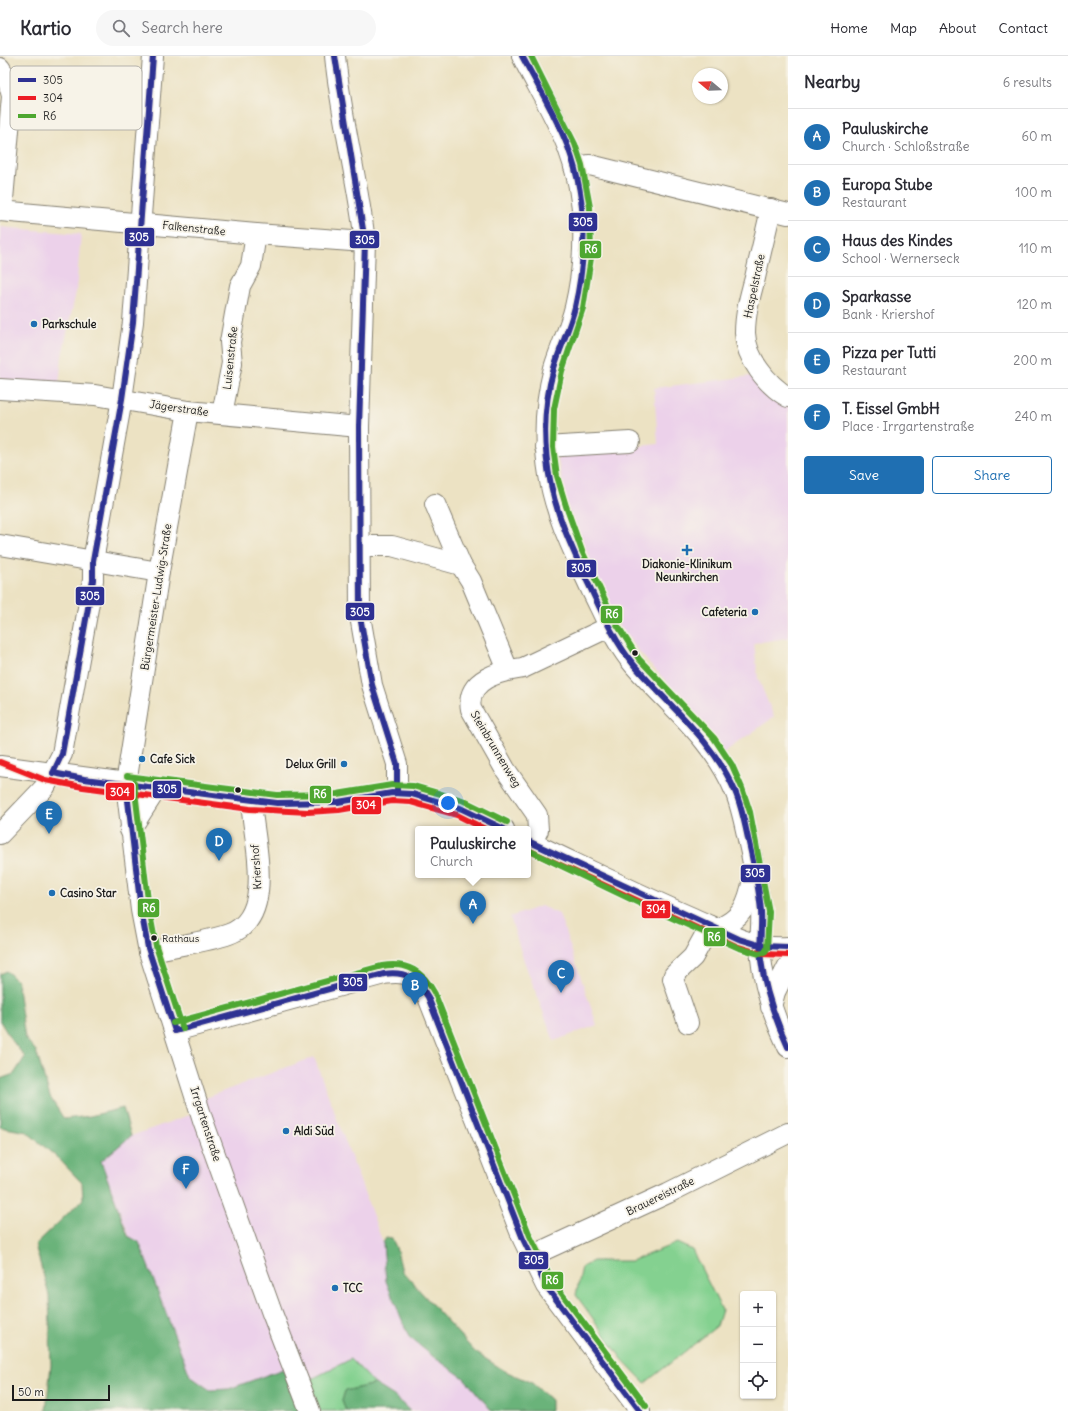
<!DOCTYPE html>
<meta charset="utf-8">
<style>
:root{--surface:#fff;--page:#f7f7f7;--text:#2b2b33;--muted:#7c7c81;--line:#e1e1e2;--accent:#1f6fb2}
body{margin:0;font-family:Delius,sans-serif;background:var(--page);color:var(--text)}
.controls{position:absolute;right:12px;bottom:12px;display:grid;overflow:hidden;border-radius:4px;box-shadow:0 1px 3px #0004}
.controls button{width:36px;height:36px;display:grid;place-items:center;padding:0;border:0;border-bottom:1px solid var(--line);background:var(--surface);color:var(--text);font:20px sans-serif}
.compass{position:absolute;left:692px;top:12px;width:36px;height:36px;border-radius:50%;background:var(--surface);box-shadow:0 1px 3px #0004;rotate:289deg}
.scale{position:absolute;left:12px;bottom:10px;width:98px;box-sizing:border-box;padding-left:4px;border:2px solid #1c1c1c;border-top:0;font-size:11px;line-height:14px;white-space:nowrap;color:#1c1c1c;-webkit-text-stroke:3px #f7f3e8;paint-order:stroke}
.you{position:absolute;left:448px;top:747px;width:14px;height:14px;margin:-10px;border:3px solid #fff;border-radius:50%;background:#1a73e8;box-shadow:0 0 0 6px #1a73e833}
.badge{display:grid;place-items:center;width:26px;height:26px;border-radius:50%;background:var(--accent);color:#fff;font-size:13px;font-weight:700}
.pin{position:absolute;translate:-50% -33px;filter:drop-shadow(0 1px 2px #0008)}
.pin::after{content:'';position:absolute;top:21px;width:14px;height:12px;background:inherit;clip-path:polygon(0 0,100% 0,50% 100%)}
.popup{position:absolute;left:415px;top:770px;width:116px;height:52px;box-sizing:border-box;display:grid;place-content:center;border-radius:4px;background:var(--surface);filter:drop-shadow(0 1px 3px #0005);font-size:13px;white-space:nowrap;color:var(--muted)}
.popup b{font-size:15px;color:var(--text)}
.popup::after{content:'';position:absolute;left:50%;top:100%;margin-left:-8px;border:8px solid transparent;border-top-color:var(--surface)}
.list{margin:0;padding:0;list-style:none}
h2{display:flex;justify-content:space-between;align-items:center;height:52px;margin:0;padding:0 16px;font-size:17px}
h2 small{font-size:13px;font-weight:400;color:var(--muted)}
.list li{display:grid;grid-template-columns:26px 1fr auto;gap:12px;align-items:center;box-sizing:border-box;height:56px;padding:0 16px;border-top:1px solid var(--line)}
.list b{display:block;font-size:15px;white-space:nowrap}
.list p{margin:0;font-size:13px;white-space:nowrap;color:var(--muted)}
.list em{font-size:13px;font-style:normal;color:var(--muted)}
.actions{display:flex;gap:8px;padding:12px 16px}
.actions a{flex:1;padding:9px 0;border:1px solid var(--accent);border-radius:4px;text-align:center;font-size:14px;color:var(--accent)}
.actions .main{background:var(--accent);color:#fff}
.icon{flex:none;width:22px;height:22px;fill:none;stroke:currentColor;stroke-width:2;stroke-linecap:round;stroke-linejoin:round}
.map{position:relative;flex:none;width:788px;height:1355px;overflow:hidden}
header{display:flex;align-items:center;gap:24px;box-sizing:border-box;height:56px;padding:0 20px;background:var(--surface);border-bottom:1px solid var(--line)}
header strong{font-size:19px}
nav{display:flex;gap:22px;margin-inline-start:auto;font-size:14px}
.search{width:280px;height:36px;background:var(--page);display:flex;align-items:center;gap:10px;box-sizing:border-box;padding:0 14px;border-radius:22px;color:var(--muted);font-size:15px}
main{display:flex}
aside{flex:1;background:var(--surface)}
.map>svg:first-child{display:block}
</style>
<header>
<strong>Kartio</strong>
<div class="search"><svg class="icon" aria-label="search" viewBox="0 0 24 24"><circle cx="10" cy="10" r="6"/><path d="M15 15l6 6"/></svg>Search here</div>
<nav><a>Home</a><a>Map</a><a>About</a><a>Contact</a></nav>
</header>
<main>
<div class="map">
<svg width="788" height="1355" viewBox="0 0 788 1355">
<rect width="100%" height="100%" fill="#f7f3e8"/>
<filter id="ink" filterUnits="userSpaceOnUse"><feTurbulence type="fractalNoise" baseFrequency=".025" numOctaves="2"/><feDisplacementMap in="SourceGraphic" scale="8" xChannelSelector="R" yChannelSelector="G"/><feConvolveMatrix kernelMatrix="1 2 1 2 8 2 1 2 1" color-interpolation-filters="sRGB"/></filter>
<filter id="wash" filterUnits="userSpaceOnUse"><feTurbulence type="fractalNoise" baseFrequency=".012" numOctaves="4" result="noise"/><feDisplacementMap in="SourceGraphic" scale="16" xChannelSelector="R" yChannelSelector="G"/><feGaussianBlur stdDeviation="0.9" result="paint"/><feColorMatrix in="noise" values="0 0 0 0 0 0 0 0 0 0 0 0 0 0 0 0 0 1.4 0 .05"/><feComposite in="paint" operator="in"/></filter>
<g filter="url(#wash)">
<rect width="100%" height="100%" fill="#ece2c3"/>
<!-- built -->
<g fill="#ecd1ea">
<polygon points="0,171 81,178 76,236 62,300 59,328 0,324"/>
<polygon points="751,320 788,349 788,582 754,587 758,622 774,661 723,697 699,662 641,598 619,570 568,453 557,400 658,388 654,332"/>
<polygon points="541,850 559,858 597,969 554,985 524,905 510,861"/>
<polygon points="314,1001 383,1187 386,1225 409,1281 435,1302 464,1322 492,1355 410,1355 394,1340 375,1328 351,1303 290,1334 283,1313 229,1333 210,1334 190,1320 139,1186 129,1180 101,1105 131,1080 206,1053 203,1043"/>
</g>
<!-- green -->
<g fill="#84d190" stroke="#507656">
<polygon points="677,1187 692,1194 722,1254 717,1270 645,1327 622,1303 576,1239 582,1211 593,1205 631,1205"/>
<polygon points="351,1303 375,1328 345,1335 342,1345 346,1355 300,1355 290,1334"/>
</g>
<!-- forest -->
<g fill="#6bb37a" stroke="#44684b">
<polygon points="7,915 17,925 25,982 36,995 50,1041 64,1063 90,1060 123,1052 131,1080 101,1105 128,1180 139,1186 190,1320 210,1334 229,1333 283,1313 300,1355 46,1355 51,1309 49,1239 35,1189 83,1143 82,1127 60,1104 27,1076 0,1071 0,1023 14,1018 25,1001 10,982 0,965 0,918"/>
<polygon points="386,1182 392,1183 396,1191 402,1215 475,1296 505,1315 532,1327 551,1344 551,1355 492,1355 464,1322 435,1302 409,1281 386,1225 383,1187"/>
<polygon points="375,1328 394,1340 410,1355 346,1355 342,1345 345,1335"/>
</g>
</g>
<g filter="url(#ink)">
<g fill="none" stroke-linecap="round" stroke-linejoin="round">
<!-- minor casing -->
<g stroke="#847f70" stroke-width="22">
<g id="minor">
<path d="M335,0C341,63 358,124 365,186L359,371L360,560L372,629L397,708V737"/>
<path d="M522,0C537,30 556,60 568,92C587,141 587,200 575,251C570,272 560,292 554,312C545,347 543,384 549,419C555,459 575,498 592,535C605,561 616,588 635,610C670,650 714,684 735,735C743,755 746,776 751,797C755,817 759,836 761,856C762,868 760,881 760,894C763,928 773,960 788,991"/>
<polyline points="0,12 8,25 12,40 2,155"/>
<polyline points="574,111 590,109 788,158"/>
<path d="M771,153C766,176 760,199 755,222C750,240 745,258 745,277C746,302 767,329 788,341"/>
<polyline points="0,155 256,178 365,186"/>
<polyline points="0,333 95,339 188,355 359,371"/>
<polyline points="188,355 159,516 126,728 141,854 149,896 203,1065 272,1257 310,1355"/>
<polyline points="222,358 232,307 230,286 240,230 251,210 256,178"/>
<polyline points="545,391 630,386"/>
<polyline points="435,448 461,509 471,525 508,614"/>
<polyline points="0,489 159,516"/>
<polyline points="360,490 392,490 461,509"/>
<polyline points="0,710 277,747 338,746 392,737 412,738 432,743 460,752 504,773"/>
<polyline points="130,774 157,732"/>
<polyline points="0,778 45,731 62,698 93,524 93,505 122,343 133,266 153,0"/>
<path d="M528,785C583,811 637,838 693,862C725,876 752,894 788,891"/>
<path d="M532,786L538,774L537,759L505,713L471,653C465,623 501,615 523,612L609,571"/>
<path d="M717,873C742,863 748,849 753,823"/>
<path d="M149,896C175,889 204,887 229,878C277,861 253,783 251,745"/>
<polyline points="771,951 775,936 788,910"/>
<polyline points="688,967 673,923 674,919 693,901 710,870"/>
<path d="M175,975L384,918C408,914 417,920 428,941L523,1183L546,1230L640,1355"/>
<polyline points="531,1200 668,1137 788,1077"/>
</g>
</g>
<!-- minor -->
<use href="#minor" stroke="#fff" stroke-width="20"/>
<!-- bus-1 casing -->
<g stroke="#f7f3e8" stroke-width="9">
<g id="bus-1">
<polyline points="335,0 365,186 359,371 360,560 372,629 397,708 397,737"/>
<path d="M522,0C538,30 556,60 568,91C587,142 587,198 575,251C570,272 560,291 554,312C543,350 543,391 551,429C558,463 573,494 587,525C601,554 614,585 634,609C669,650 713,684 735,735C742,751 745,769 749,787C754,809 759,832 761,855C762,872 759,888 761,904C765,934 775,963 788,991"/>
<polyline points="53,717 62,698 93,524 93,505 122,343 133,266 153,0"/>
<polyline points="53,717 84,723 277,747 338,746 392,737 412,738 460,752 504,773"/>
<polyline points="126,728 141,854 148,892 175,975"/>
<polyline points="528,785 739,883 762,890 788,891"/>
<path d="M175,975L384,918C406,915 417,922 428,941L523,1183L546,1230L640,1355"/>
</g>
</g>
<!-- bus-2 casing -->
<g stroke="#f7f3e8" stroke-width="9">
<g id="bus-2">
<polyline points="0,706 45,724 83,731 250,753 308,756 339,754 392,745 411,746 457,759 485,773"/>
<polyline points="528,794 736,890 762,898 788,899"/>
</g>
</g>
<!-- bus-3 casing -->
<g stroke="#f7f3e8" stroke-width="9">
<g id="bus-3">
<polyline points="127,720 277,739 337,738 392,729 413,730 462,744 507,766"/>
<polyline points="134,727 149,853 156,890 183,973"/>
<polyline points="528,794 643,849 739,892 759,898 764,897 767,893 769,856 750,756 742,732 732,709 714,682 639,603 616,567 582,495 566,450 557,420 553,391 554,353 562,315 583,252 591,202 590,151 582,109 575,88 531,0"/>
<path d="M173,967L382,910C408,906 423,915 435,938L530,1180L553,1226L646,1350"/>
</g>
</g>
<!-- bus-1 -->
<use href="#bus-1" stroke="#2e3092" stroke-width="6"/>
<!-- bus-2 -->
<use href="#bus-2" stroke="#ed1c24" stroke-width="6"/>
<!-- bus-3 -->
<use href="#bus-3" stroke="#4ea730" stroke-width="6"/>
</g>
</g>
<!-- markers -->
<g fill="#1f6fb2" stroke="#f7f3e8" stroke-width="1.5">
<circle cx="34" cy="268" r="4"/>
<path d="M685 488h4v4h4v4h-4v4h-4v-4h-4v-4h4z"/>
<circle cx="755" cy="556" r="4"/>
<circle cx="142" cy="703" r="4"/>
<circle cx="344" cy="708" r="4"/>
<circle cx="52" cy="837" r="4"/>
<circle cx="286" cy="1075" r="4"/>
<circle cx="335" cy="1232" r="4"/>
</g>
<g fill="#1c1c1c" stroke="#f7f3e8" stroke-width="1.5">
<circle cx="635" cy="597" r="3.5"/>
<circle cx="238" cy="734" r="3.5"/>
<circle cx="154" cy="882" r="3.5"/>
</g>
<g text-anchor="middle" stroke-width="3.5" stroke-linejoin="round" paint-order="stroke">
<!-- bus labels -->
<g font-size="10" fill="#1c1c1c" stroke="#f7f3e8" text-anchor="start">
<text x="162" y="886">Rathaus</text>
</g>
<!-- street labels -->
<g font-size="11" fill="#1c1c1c" stroke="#f7f3e8">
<text transform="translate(194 172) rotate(6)" y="4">Falkenstraße</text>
<text transform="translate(754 230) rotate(-78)" y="4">Haspelstraße</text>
<text transform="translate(230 302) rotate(-84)" y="4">Luisenstraße</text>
<text transform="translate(179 352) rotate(8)" y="4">Jägerstraße</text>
<text transform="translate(156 541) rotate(-81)" y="4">Bürgermeister-Ludwig-Straße</text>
<text transform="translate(496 693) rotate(59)" y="4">Steinbrunnenweg</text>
<text transform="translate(256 811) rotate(-94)" y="4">Kriershof</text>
<text transform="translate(206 1068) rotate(72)" y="4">Irrgartenstraße</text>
<text transform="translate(660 1140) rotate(-26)" y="4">Brauereistraße</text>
</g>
<!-- poi labels -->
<g font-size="11" font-weight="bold" fill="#1c1c1c" stroke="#f7f3e8" text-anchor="start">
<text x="42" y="272">Parkschule</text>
<text x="687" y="512" text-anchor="middle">Diakonie-Klinikum<tspan x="687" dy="13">Neunkirchen</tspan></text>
<text x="747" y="560" text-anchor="end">Cafeteria</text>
<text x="150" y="707">Cafe Sick</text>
<text x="336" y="712" text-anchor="end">Delux Grill</text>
<text x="60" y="841">Casino Star</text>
<text x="294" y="1079">Aldi Süd</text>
<text x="343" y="1236">TCC</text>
</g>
</g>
<!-- legend -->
<rect x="10" y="10" width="132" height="64" rx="6" fill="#f7f3e8" stroke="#b5b2ab" stroke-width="1"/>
<rect x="18" y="22" width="18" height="4" fill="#2e3092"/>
<rect x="18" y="40" width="18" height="4" fill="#ed1c24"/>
<rect x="18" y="58" width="18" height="4" fill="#4ea730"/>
<g font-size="11" fill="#1c1c1c">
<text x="43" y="28">305</text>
<text x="43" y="46">304</text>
<text x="43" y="64">R6</text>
</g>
<g stroke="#f7f3e8" stroke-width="1.5">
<rect x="568" y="156" width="30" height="20" rx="4" fill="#2e3092"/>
<rect x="124" y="171" width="31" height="20" rx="4" fill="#2e3092"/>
<rect x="349" y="174" width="31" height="19" rx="4" fill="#2e3092"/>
<rect x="579" y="184" width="23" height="19" rx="4" fill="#4ea730"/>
<rect x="566" y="503" width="31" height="19" rx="4" fill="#2e3092"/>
<rect x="75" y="530" width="30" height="20" rx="4" fill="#2e3092"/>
<rect x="345" y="546" width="30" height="19" rx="4" fill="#2e3092"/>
<rect x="600" y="549" width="23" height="19" rx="4" fill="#4ea730"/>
<rect x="152" y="724" width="30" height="19" rx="4" fill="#2e3092"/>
<rect x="105" y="726" width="30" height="19" rx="4" fill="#ed1c24"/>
<rect x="309" y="729" width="23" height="19" rx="4" fill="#4ea730"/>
<rect x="351" y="740" width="31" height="19" rx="4" fill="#ed1c24"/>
<rect x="740" y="808" width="31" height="19" rx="4" fill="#2e3092"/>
<rect x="137" y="842" width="23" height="20" rx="4" fill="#4ea730"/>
<rect x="641" y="844" width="30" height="19" rx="4" fill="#ed1c24"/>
<rect x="703" y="871" width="23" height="20" rx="4" fill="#4ea730"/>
<rect x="338" y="917" width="30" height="19" rx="4" fill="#2e3092"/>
<rect x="518" y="1195" width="31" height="19" rx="4" fill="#2e3092"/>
<rect x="541" y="1215" width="23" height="19" rx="4" fill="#4ea730"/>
</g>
<g font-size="11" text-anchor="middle" font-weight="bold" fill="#fff">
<text x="583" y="170">305</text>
<text x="139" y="185">305</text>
<text x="365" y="188">305</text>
<text x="591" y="197">R6</text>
<text x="581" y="516">305</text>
<text x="90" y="544">305</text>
<text x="360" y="560">305</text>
<text x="612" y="562">R6</text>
<text x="167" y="737">305</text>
<text x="120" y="740">304</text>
<text x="320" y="742">R6</text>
<text x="366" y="753">304</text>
<text x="755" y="821">305</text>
<text x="149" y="856">R6</text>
<text x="656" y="857">304</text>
<text x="714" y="885">R6</text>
<text x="353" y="930">305</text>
<text x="534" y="1208">305</text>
<text x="552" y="1228">R6</text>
</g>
</svg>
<div class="controls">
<button>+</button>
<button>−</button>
<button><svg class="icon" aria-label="locate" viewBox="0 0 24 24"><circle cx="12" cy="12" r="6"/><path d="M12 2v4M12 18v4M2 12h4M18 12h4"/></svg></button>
</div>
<svg class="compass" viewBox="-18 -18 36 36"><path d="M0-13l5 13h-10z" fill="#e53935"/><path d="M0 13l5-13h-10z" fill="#7c7c81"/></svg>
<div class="scale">50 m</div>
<div class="you"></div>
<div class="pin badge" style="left:473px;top:868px">A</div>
<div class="popup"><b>Pauluskirche</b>Church</div>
<div class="pin badge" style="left:415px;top:949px">B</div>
<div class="pin badge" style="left:561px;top:937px">C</div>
<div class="pin badge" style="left:219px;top:805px">D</div>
<div class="pin badge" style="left:49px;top:778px">E</div>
<div class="pin badge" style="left:186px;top:1133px">F</div>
</div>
<aside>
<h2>Nearby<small>6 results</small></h2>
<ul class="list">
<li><span class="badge">A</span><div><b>Pauluskirche</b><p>Church · Schloßstraße</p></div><em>60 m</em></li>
<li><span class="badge">B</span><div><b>Europa Stube</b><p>Restaurant</p></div><em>100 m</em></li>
<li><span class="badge">C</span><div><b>Haus des Kindes</b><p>School · Wernerseck</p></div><em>110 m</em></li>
<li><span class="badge">D</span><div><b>Sparkasse</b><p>Bank · Kriershof</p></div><em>120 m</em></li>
<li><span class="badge">E</span><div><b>Pizza per Tutti</b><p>Restaurant</p></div><em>200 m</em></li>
<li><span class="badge">F</span><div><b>T. Eissel GmbH</b><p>Place · Irrgartenstraße</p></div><em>240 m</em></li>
</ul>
<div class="actions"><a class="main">Save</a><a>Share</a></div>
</aside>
</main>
